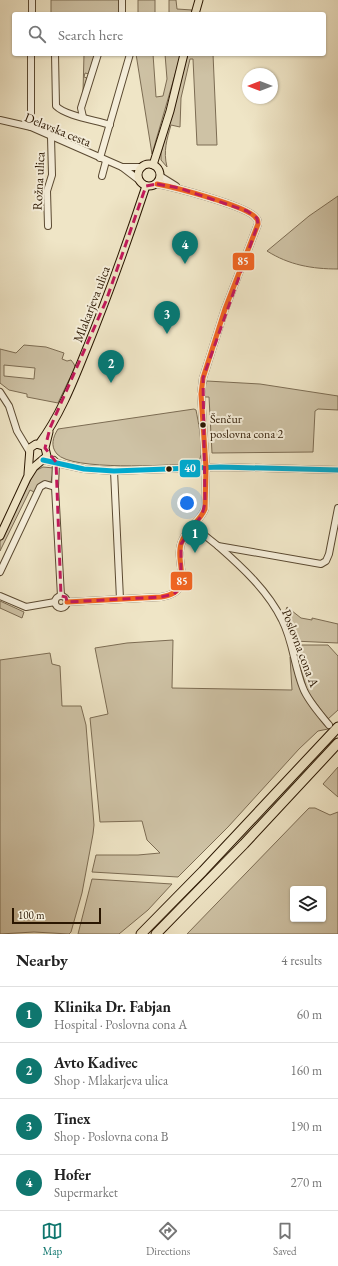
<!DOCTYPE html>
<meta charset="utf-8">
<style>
:root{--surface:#fff;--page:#f6f6f6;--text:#222;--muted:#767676;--line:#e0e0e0;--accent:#0f766e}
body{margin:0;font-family:"EB Garamond",serif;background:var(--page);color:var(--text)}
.controls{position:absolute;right:12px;bottom:12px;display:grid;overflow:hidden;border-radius:4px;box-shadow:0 1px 3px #0004}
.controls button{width:36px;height:36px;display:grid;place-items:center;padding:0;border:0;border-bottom:1px solid var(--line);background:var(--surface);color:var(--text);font:20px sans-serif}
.compass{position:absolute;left:242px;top:68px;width:36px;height:36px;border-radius:50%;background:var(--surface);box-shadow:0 1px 3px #0004;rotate:270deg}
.scale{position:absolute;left:12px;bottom:10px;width:89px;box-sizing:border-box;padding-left:4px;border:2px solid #2a1601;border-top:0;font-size:11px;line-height:14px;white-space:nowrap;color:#2a1601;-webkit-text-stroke:3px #f5eeda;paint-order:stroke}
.you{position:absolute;left:187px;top:503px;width:14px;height:14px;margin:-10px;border:3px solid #fff;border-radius:50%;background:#1a73e8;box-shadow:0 0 0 6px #1a73e833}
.badge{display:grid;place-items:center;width:26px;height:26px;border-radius:50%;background:var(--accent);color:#fff;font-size:13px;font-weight:700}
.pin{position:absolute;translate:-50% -33px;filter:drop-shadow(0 1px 2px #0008)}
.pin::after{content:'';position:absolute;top:21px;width:14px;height:12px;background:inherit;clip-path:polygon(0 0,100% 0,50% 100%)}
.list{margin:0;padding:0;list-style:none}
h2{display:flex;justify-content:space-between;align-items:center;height:52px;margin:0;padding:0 16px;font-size:17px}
h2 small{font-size:13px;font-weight:400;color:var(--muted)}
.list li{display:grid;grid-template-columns:26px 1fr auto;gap:12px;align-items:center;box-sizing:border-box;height:56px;padding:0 16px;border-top:1px solid var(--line)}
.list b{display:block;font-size:15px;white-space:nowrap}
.list p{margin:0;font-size:13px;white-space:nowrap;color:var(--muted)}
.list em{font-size:13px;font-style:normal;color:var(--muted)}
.icon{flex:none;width:22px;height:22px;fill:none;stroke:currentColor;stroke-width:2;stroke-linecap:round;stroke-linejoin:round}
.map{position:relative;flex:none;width:338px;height:934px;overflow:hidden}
.search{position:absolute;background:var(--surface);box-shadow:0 1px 3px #0004;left:12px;right:12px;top:12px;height:44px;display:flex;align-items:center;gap:10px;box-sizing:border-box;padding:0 14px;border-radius:4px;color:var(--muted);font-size:15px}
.sheet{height:276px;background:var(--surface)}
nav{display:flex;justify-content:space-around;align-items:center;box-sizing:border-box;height:56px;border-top:1px solid var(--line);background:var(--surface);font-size:11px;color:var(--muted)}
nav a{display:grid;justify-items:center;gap:2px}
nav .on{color:var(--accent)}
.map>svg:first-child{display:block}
</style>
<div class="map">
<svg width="338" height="934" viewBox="0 0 338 934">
<rect width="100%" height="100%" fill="#efe5c6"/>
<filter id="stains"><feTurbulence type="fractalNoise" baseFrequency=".005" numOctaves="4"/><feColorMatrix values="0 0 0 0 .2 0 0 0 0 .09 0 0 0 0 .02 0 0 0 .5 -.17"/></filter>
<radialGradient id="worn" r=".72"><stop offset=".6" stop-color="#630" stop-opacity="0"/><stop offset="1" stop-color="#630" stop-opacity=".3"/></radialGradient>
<!-- green -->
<g fill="#cec2a5" stroke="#7c6c53" fill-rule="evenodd">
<rect x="51" y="0" width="73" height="14"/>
<rect x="138" y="0" width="17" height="14"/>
<polygon points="169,0 176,0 177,9 192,10 191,14 169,14"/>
<polygon points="84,54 95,54 89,74 85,73 84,77 87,78 83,92"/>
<polygon points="136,54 153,54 156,97 163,96 167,79 165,54 181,54 152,154"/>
<path d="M188,54H213L217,145H197L193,59H190L181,98L180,127L171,125C167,139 163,151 167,167L161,160V153Z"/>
<path d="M338,196V269C312,269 289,265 267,251L309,216Z"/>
<path d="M24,345L46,347L64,353L62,359L67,361L71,360L74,364L75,367L58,403L27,397V394L9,390L0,383V349L16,353ZM4,365L35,368L34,379L4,376Z"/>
<polygon points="207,381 260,384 338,396 338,410 318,409 315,411 313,452 212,453 209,397 204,397 204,388"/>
<path d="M194,409L196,410C198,421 204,448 200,459C198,462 195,463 192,464C167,465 72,471 57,454C50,446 53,437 58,429Z"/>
<polygon points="43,467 54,468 51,482 40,483 34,492 30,490 0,551 0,542 32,477 35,471"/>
<polygon points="0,601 24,612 22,618 0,608"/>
<polygon points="287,607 301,618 312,620 312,618 338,624 338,643 293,641 284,615"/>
<polygon points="173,640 172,688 292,690 290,657 292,657 301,691 328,729 318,731 299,749 228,827 178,877 92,872 96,855 138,855 160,853 147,840 142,821 100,822 90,718 108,714 95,648 127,643"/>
<polygon points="294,645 328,645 338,656 338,710 328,719 307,691"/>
<polygon points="50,653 52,664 60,666 62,706 81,706 86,725 94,825 93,834 82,893 71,932 69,934 34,932 0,934 0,660"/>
<polygon points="338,767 338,797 323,784"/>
<path d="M309,808H315L330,815L338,812V934H187ZM293,889H323V919H293Z"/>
<polygon points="92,879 172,884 148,910 119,934 78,934"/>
</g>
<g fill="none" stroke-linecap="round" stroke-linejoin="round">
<!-- minor casing -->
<g stroke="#5b4a32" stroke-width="8">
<g id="minor">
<polyline points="122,0 122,14"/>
<polyline points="32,14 32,0"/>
<path d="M55,54L56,106C66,116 95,120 110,125"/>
<polyline points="83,117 81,108 98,54"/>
<polyline points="0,120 31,127 122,167"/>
<polyline points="31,127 31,54"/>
<polyline points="100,158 130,54"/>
<polyline points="102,176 106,161"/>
<polyline points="160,176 176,186"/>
<polyline points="139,180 122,167 142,167"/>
<polyline points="48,226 47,191 52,175 51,137"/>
<polyline points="0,392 9,406 17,431 29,451"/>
<polyline points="43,460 84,469 114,471 220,467 338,470"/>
<polyline points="54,460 56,462 55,487 61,596"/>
<polyline points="114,471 120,599"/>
<polyline points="193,526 218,546 321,564 326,561 329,554 338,508"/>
<path d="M218,546C242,567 268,591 282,620C293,641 294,666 303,688C308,701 320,714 329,725"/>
<polyline points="0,572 40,487 45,484 55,487"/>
<polyline points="0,596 26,607 55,602"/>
<circle cx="61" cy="602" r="6"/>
<path d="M67,602L161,597C199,591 171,561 183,539C188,528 200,521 205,509L206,468L201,394L203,378L225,309L258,224C258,222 258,219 256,218C248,206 173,187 157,184"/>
</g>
</g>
<!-- major casing -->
<g stroke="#2a1601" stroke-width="9">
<g id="major">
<polyline points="195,14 199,0"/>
<circle cx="149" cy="175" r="11"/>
<polyline points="153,165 170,111 184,54"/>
<path d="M39,444C59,417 72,385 84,355C107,299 127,243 146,186"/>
<polyline points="28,474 30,448 36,444 43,446"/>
<polyline points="0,536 27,478 34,467 47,456 45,448 49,432"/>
</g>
</g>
<!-- highway casing -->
<g stroke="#2a1601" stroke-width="11">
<g id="highway">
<polyline points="141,934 203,871 338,727"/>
<polyline points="156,934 244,844 338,743"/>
</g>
</g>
<!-- minor -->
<use href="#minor" stroke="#f5eeda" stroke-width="6"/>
<!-- major -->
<use href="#major" stroke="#efe5c6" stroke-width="7"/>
<!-- highway -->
<use href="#highway" stroke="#efe5c6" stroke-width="9"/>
<!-- bus-1 casing -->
<g stroke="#f5eeda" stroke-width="8">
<polyline id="bus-1" points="43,460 84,469 114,471 220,467 338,470"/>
</g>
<!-- bus-2 casing -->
<g stroke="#f5eeda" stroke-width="8">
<path id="bus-2" d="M67,602L161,597C199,591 171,561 183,539C188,528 200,521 205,509L206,468L201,394L203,378L225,309L258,224C258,222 258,219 256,218C248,206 173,187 157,184"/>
</g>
<!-- bus-1 -->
<use href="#bus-1" stroke="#00a9ce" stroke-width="5"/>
<!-- bus-2 -->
<use href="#bus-2" stroke="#f26522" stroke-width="5"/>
</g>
<!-- marked area -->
<path fill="none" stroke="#c2185b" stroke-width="3" stroke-dasharray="8 5" stroke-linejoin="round" d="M157,184L179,188L247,211L257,218L258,224L203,378L205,503L202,515L181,544V587L174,594L161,597L67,602L66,597L61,596L56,462L45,448L50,428L106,301L146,186Z"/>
<!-- markers -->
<g fill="#2a1601" stroke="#f5eeda" stroke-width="1.5">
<circle cx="203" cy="425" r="3.5"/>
<circle cx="169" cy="469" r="3.5"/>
</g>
<g text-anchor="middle" stroke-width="4" stroke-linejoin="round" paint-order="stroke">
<!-- bus labels -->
<g font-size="12" fill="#2a1601" stroke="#f5eeda" text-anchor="start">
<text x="210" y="423">Šenčur<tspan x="210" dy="15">poslovna cona 2</tspan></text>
</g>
<!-- street labels -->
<g font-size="13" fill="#2a1601" stroke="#f5eeda">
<text transform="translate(58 129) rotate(22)" y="5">Delavska cesta</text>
<text transform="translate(38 181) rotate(-87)" y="5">Rožna ulica</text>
<text transform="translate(91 304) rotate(-69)" y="5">Mlakarjeva ulica</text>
<text transform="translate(301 648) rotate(69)" y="5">Poslovna cona A</text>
</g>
</g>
<g stroke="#f5eeda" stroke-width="1.5">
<rect x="232" y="252" width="23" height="19" rx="4" fill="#f26522"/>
<rect x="179" y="459" width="22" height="19" rx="4" fill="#00a9ce"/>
<rect x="170" y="571" width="23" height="20" rx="4" fill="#f26522"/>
</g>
<g font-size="11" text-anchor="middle" font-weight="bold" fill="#fff">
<text x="243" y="265">85</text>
<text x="190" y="472">40</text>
<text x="182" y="585">85</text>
</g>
<rect width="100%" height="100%" filter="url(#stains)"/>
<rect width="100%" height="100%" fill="url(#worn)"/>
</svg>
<div class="controls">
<button><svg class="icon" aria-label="layers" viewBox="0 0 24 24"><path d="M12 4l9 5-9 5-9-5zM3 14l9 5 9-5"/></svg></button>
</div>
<svg class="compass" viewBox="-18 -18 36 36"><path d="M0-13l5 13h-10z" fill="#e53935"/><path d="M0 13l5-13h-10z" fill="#767676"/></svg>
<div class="scale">100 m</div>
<div class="you"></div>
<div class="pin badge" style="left:195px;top:553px">1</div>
<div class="pin badge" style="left:111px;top:383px">2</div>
<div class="pin badge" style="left:167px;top:334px">3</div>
<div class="pin badge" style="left:185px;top:264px">4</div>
<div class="search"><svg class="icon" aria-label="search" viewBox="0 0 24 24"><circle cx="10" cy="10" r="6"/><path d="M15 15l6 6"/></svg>Search here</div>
</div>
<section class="sheet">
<h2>Nearby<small>4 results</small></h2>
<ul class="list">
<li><span class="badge">1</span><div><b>Klinika Dr. Fabjan</b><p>Hospital · Poslovna cona A</p></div><em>60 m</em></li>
<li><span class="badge">2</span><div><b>Avto Kadivec</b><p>Shop · Mlakarjeva ulica</p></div><em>160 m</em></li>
<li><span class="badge">3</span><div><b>Tinex</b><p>Shop · Poslovna cona B</p></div><em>190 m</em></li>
<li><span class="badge">4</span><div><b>Hofer</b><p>Supermarket</p></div><em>270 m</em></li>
</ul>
</section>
<nav>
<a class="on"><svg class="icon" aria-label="map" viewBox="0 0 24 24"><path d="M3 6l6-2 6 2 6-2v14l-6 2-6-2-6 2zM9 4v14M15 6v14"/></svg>Map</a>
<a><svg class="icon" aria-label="directions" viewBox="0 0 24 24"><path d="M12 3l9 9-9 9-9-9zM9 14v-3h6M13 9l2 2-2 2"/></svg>Directions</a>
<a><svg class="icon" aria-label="saved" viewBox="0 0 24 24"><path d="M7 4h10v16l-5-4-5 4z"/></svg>Saved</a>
</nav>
